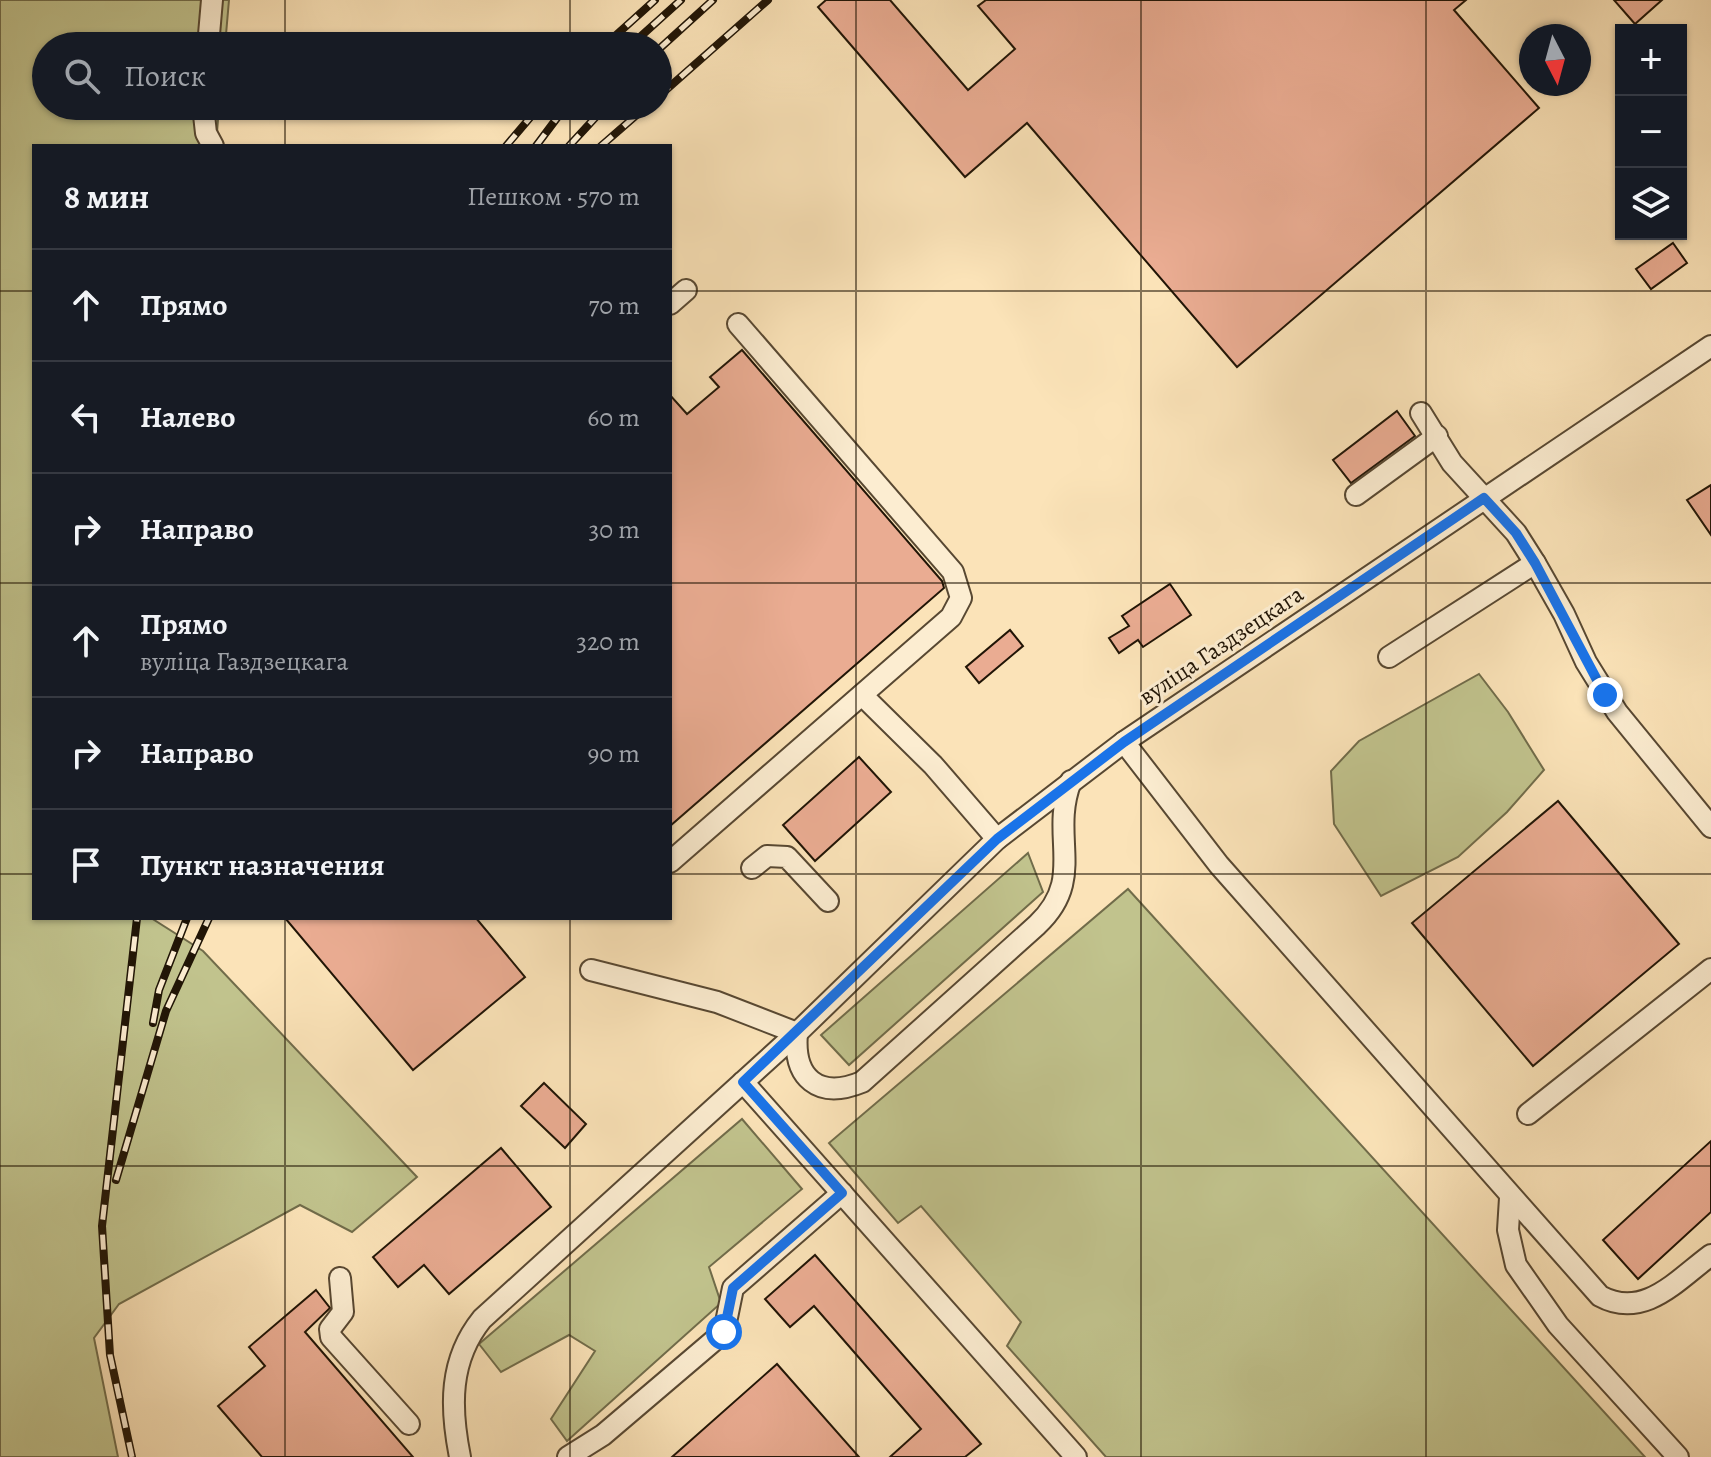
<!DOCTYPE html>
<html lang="ru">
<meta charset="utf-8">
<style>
:root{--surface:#171b24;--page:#20242c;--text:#f1f3f6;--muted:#9ea1a6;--line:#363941}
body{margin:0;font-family:Alegreya,serif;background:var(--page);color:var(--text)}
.controls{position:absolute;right:24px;top:24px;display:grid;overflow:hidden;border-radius:0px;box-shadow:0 2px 6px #0004}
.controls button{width:72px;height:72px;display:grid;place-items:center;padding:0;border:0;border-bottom:2px solid var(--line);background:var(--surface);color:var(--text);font:40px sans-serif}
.compass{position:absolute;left:1519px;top:24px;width:72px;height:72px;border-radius:50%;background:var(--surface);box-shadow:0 2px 6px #0004;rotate:174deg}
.stop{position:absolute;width:24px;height:24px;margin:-18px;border:6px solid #1a73e8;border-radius:50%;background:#fff}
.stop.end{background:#1a73e8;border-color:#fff;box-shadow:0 2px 8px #0008}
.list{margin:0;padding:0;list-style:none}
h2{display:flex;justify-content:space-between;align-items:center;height:104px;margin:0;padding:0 32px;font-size:34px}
h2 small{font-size:26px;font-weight:400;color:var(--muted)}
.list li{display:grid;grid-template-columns:52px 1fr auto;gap:24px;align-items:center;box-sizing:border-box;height:112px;padding:0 32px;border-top:2px solid var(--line)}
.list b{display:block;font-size:30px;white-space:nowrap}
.list p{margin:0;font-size:26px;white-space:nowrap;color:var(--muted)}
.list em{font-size:26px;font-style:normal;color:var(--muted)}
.icon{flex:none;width:44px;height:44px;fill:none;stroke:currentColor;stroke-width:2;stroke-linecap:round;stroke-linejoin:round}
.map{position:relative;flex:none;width:1711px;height:1457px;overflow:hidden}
.search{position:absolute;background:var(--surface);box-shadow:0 2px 6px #0004;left:32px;top:32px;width:640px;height:88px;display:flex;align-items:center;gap:20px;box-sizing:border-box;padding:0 28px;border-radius:44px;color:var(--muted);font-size:30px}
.panel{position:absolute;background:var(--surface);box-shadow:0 2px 6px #0004;left:32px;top:144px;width:640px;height:776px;border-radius:0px}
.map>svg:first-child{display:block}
</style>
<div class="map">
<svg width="1711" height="1457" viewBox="0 0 1711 1457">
<rect width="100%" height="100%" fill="#fbe3b8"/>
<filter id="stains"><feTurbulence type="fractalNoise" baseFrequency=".0025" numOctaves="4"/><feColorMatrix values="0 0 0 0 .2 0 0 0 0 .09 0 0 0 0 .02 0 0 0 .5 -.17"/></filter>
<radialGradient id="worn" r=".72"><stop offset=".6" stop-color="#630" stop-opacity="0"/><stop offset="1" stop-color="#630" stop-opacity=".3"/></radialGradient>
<!-- green -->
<g fill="#c1c38d" stroke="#716c4a" stroke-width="2">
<polygon points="0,0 229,0 225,46 46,46 46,106 219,106 216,146 34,146 34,918 151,918 203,951 417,1177 352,1232 300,1205 119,1304 94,1338 118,1457 0,1457"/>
<polygon points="1479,674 1508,712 1544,770 1507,812 1458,857 1381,896 1334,824 1331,771 1359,741"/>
<polygon points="1028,853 1043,892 849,1065 821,1035"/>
<polygon points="1128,889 1645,1457 1106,1457 1007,1346 1021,1322 921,1206 898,1223 829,1143"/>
<polygon points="742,1119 802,1189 709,1267 721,1303 567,1441 551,1419 595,1351 569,1335 501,1372 479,1344"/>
</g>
<!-- building -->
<g fill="#eaac92" stroke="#211506" stroke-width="2">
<polygon points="826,0 890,0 968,90 1015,49 978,6 986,0 1466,0 1454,10 1539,108 1237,367 1027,123 965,177 818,7"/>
<polygon points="1614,0 1662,0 1635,24"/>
<polygon points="1673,243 1687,263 1651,289 1636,269"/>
<polygon points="742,350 942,581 944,588 670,826 670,395 687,414 719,387 710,377"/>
<polygon points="1397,411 1415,436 1351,483 1333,460"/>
<polygon points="1711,485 1711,535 1687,500"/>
<polygon points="1170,584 1191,615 1143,647 1138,640 1119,653 1109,638 1129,626 1122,616"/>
<polygon points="1010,630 1023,646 979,683 966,667"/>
<polygon points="859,757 891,792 815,861 783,825"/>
<polygon points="1558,801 1679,944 1533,1066 1412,923"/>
<polygon points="285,918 476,918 525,977 413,1070"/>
<polygon points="544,1083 586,1124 565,1148 521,1106"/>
<polygon points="1711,1141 1711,1212 1638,1279 1603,1240"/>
<polygon points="501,1148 551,1207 449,1294 424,1265 398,1287 373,1257"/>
<polygon points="815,1255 981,1444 965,1457 890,1457 921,1429 814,1306 790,1327 765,1299"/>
<polygon points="316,1290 330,1308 305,1332 413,1457 262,1457 218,1406 265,1366 249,1347"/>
<polygon points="777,1364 859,1457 672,1457"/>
</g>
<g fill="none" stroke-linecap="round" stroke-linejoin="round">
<!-- minor casing -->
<g stroke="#584832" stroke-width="24">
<g id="minor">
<polyline points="208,46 212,0"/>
<polyline points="203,106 206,133 213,146"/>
<polyline points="670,304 686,290"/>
<polyline points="1421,413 1452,463 1516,533 1535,563 1564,614 1586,662 1617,712 1711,827"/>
<polyline points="1356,495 1437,436"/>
<polyline points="1389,657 1535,563"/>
<polyline points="862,695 933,765 997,839"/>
<path d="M1124,742L1219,865L1600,1296C1644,1320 1677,1280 1711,1255"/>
<polyline points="670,862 951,617 961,598 953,572 738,324"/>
<polyline points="752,868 767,856 787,857 828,901"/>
<polyline points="591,970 717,1002 797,1033"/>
<path d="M797,1033C793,1078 818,1100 862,1082L1037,925C1087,878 1049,838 1071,781"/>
<polyline points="743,1082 1076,1457"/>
<polyline points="1528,1114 1711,969"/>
<polyline points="1510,1198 1508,1230 1516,1265 1558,1325 1678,1457"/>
<polyline points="340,1278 343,1312 330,1329 331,1337 409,1424"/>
<path d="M460,1457C450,1407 449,1360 482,1319L797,1033L997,839L1124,742L1711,346"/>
<polyline points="568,1457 603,1435 724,1332 733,1288 842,1193"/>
</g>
</g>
<!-- minor -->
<use href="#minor" stroke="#fcedd1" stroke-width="20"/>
<!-- rail casing -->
<g stroke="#211506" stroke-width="8">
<g id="rail">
<polyline points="604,46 655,0"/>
<polyline points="630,46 681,0"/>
<polyline points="658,50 713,0"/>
<polyline points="658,97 768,0"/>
<polyline points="506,146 540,106"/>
<polyline points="536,146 566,106"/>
<polyline points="569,146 606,106"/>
<polyline points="601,146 647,106"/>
<polyline points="153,1023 159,990 187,918"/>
<polyline points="116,1180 166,1011 209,918"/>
<polyline points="132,1457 110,1355 102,1226 137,918"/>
</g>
</g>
<!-- rail -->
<use href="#rail" stroke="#fcedd1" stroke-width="5" stroke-dasharray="15" stroke-linecap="butt"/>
</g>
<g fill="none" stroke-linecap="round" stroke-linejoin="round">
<!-- route -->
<polyline stroke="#1a73e8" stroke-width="10" points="724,1332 733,1288 842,1193 743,1082 997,839 1124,742 1484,498 1516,533 1535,563 1605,695"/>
</g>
<!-- grid -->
<path fill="none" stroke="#211506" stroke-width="2" stroke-opacity="0.55" d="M285,0V46M570,0V46M856,0V1457M1141,0V1457M1426,0V1457M285,106V146M570,106V146M0,291H34M670,291H1711M0,583H34M670,583H1711M0,874H34M670,874H1711M285,918V1457M570,918V1457M0,1166H1711"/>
<g text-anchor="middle" stroke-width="6" stroke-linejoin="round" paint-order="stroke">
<!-- street labels -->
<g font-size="24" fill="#211506" stroke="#fcedd1">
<text transform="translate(1221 645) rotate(-34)" y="8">вуліца Газдзецкага</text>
</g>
</g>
<rect width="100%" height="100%" filter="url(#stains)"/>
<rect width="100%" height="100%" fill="url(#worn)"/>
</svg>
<div class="controls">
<button>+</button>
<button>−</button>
<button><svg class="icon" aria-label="layers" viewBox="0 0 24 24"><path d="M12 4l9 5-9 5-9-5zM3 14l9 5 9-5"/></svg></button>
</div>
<svg class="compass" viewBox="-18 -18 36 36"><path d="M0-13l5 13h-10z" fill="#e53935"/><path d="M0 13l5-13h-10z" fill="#9ea1a6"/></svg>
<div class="stop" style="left:724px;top:1332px"></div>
<div class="stop end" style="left:1605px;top:695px"></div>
<div class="search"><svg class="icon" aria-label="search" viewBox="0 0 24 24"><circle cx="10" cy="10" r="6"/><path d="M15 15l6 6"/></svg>Поиск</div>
<section class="panel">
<h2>8 мин<small>Пешком · 570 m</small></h2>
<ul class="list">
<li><svg class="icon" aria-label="ahead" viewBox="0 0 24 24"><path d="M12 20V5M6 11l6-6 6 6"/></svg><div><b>Прямо</b></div><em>70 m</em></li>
<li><svg class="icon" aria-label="left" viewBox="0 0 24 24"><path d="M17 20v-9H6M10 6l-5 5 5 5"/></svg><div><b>Налево</b></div><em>60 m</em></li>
<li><svg class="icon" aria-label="right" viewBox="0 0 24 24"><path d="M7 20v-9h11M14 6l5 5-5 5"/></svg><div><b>Направо</b></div><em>30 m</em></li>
<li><svg class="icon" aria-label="ahead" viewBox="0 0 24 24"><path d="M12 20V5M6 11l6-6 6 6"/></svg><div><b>Прямо</b><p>вуліца Газдзецкага</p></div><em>320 m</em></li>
<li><svg class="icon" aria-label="right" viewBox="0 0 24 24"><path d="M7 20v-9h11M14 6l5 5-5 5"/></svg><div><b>Направо</b></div><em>90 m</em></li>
<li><svg class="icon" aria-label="arrive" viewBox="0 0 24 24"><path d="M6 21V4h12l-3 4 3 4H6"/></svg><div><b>Пункт назначения</b></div></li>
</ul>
</section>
</div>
